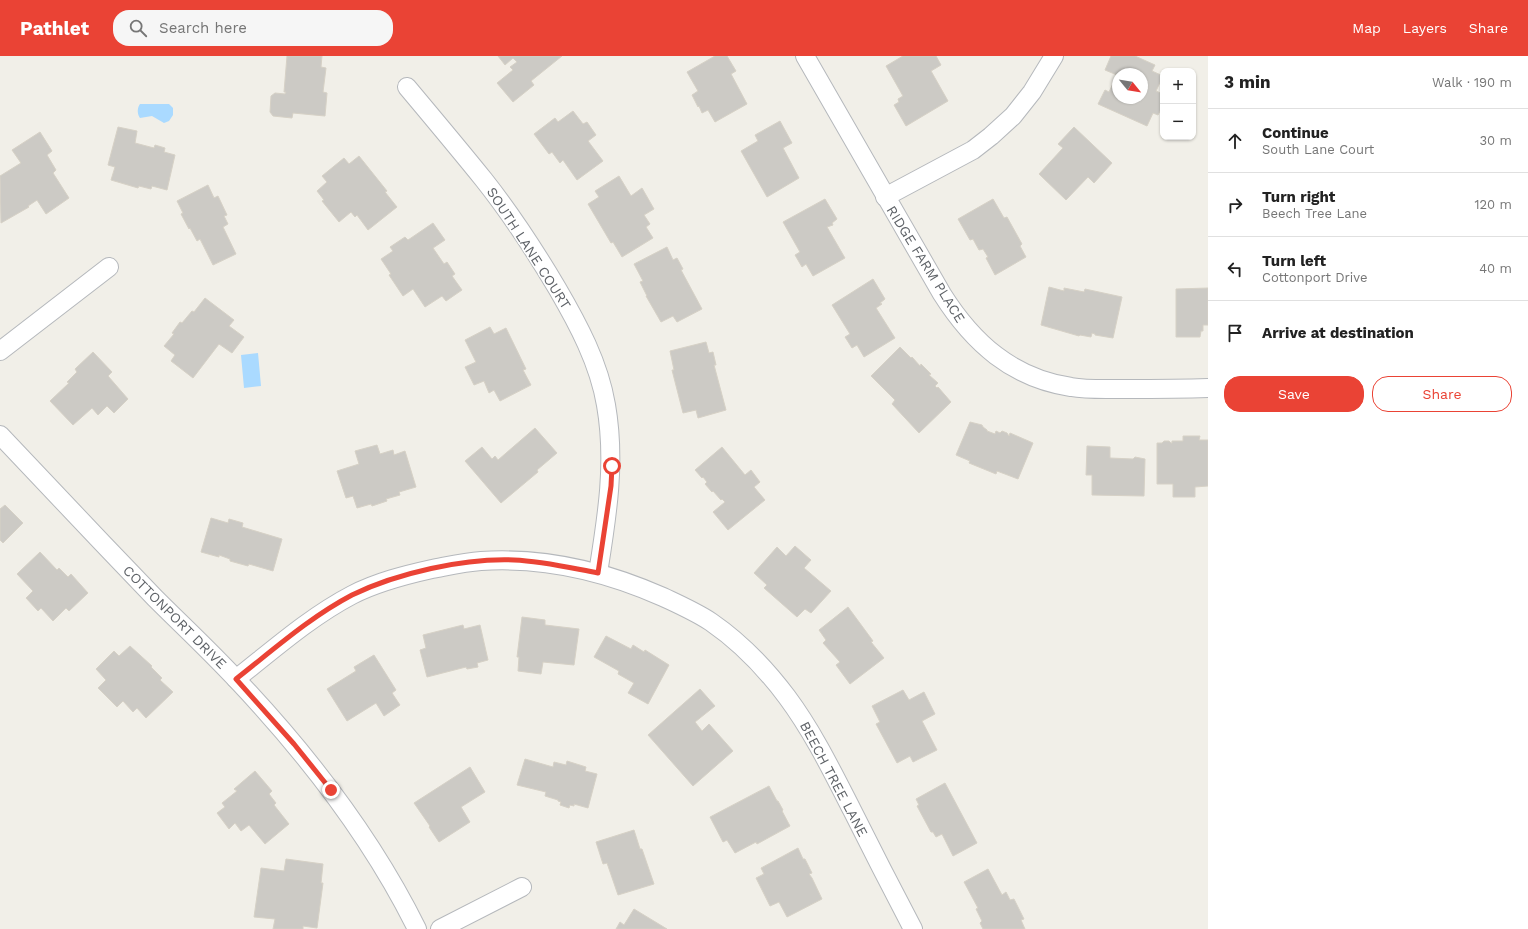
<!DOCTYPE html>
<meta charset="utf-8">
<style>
:root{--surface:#fff;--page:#f6f6f6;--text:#222;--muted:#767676;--line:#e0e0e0;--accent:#ea4335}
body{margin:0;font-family:"Work Sans",sans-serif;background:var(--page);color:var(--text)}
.controls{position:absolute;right:12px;top:12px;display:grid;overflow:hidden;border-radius:8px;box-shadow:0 1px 3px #0004}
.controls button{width:36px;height:36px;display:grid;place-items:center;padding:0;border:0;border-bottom:1px solid var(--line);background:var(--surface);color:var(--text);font:20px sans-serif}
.compass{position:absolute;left:1112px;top:12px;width:36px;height:36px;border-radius:50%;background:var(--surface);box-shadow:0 1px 3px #0004;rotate:120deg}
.stop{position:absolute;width:12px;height:12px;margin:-9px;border:3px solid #ea4335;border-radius:50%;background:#fff}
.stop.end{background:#ea4335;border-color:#fff;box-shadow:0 1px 4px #0008}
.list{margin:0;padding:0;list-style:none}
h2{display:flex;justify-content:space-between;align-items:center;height:52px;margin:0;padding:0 16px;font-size:17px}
h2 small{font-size:13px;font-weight:400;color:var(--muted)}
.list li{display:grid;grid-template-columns:26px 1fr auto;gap:12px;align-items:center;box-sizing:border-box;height:64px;padding:0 16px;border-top:1px solid var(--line)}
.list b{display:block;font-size:15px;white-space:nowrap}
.list p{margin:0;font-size:13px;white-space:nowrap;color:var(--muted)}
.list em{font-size:13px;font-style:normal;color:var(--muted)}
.actions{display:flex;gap:8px;padding:12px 16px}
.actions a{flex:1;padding:9px 0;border:1px solid var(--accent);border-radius:16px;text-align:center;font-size:14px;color:var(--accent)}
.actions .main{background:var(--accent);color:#fff}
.icon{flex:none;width:22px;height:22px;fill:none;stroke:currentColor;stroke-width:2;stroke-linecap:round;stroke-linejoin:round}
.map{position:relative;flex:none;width:1208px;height:873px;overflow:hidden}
header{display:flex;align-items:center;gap:24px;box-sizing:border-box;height:56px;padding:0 20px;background:var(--accent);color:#fff}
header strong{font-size:19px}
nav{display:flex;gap:22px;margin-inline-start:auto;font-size:14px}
.search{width:280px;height:36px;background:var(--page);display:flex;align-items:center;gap:10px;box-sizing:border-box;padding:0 14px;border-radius:16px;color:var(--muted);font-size:15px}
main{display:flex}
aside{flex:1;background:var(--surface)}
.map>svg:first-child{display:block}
</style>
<header>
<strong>Pathlet</strong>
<div class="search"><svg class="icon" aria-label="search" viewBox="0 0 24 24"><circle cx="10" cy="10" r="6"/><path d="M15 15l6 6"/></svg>Search here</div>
<nav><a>Map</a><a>Layers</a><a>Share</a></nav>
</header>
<main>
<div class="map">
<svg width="1208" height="873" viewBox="0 0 1208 873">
<rect width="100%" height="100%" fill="#f1efe8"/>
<!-- water -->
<g fill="#aadaff">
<path d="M140,48H169L173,52V59L169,65L164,67L152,60L140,62C137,58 137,52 140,48Z"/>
<polygon points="258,297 261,330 244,332 241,299"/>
</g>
<!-- building -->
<g fill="#cccac5" stroke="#d6d1c6" fill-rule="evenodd">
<polygon points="287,0 322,0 321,11 326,12 323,36 327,37 325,60 293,57 292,62 273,60 270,56 271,40 275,37 285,38 286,36 284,36"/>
<polygon points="498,0 562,0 531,25 534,29 513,46 497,27 513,14 510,11 517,6 513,2 505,9"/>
<polygon points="715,0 727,0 736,15 731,18 747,48 715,66 708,54 702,57 699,50 698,51 692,39 698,35 687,16"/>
<polygon points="903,0 936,0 941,9 931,15 948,45 906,70 894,49 899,46 898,43 903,40 886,10"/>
<path d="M1111,0H1135L1155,9L1152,15L1163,20L1156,35L1163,38V49L1158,59L1153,57L1147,70L1098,48L1105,34L1109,36L1117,19L1105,14ZM1118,18H1142V42H1118Z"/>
<polygon points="573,55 583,68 587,66 596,79 588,85 603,105 577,124 563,104 560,107 552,96 549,98 534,78 555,62 558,66"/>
<polygon points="780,65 792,87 783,92 799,122 767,141 741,95 758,85 755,79"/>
<polygon points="118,71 137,75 135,87 154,92 155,89 165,92 164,96 175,99 167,134 152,130 151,133 139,130 138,132 111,124 115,111 108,109"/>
<polygon points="1074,71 1112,107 1094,127 1088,121 1066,144 1039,118 1063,92 1058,88"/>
<polygon points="40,76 52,95 47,99 56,114 53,117 69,142 46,158 37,144 28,150 29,151 1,167 0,120 21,107 12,94"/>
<polygon points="359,100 387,135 385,136 397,151 368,174 357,159 355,161 351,156 339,166 322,145 324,144 317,135 327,126 322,120 344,102 349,108"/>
<polygon points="619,120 631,140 642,132 654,153 644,159 650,168 646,171 653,182 622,201 613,186 611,187 588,148 599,141 595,135"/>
<polygon points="208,129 214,142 218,140 227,159 224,160 228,168 223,171 236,198 213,209 200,183 197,185 190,172 189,173 181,158 183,157 177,145"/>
<polygon points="825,143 837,163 832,167 833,169 827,171 845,202 813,220 806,208 802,211 795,199 800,196 783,166"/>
<polygon points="993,143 1004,162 1007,161 1022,188 1020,190 1026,201 995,219 986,202 988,201 983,193 979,194 973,183 970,184 958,163"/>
<polygon points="433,167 445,184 433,192 444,208 447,206 455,218 452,220 462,234 446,245 442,240 425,251 413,233 403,240 389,219 391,218 381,203 393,195 390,191 405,181 408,184"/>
<polygon points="667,191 673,204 677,202 683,213 681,214 702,253 677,266 673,260 661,266 646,240 647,240 640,226 643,225 634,208"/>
<polygon points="873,223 885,243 880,247 882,248 876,252 895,282 864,301 857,289 852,292 845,281 850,278 832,249"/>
<polygon points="1049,231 1064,235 1064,232 1084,236 1085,233 1122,241 1113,282 1095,279 1095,278 1092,277 1091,281 1080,279 1079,280 1041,269"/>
<polygon points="1208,232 1208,269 1203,269 1203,275 1201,275 1200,281 1176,281 1176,233"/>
<polygon points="205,242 234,264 229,270 244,281 232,297 219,288 193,322 171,305 175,299 164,290 174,278 172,277 180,266 182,267 192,255 194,256"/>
<polygon points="490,271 494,278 506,272 526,313 523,314 531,329 500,345 494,334 489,337 484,325 474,329 465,311 476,306 465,284"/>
<polygon points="706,286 709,297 713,296 716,309 714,309 726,354 698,362 696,354 683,357 672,314 674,314 670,295"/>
<polygon points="900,291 911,302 912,301 920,310 921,308 931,318 929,319 938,327 935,330 937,332 938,331 951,346 919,377 892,348 895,344 871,320"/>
<polygon points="93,296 112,316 108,320 128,343 114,357 107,350 98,359 92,352 73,369 50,345 69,327 67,326 77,316 75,313"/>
<polygon points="970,366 982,369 983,371 987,374 987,375 995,378 996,375 1000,377 1002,375 1007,377 1009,380 1010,377 1033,387 1018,423 997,415 996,418 969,407 970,405 956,399"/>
<polygon points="535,372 557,397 537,414 538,416 501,447 465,405 482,391 492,403 495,400 498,404"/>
<polygon points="1183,380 1200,380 1199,384 1208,384 1208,430 1195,431 1195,441 1173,441 1173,428 1157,428 1157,387 1162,387 1164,385 1169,385 1171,387 1172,387 1172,385 1183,385"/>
<polygon points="377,389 380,398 393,394 394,399 405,395 416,431 399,436 400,439 386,443 387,445 372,450 371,448 357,452 353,440 346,442 337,415 359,408 355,395"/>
<polygon points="1087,390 1110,391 1110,402 1133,403 1135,401 1145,403 1144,440 1092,439 1092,419 1086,419"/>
<polygon points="722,391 745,419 751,414 760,426 754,431 765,444 728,474 713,456 725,446 722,443 721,444 713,435 712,436 705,428 707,426 703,421 702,422 695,414"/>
<polygon points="5,449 23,467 3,487 0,484 0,453"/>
<polygon points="211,462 228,467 229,463 243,467 242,471 282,483 273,515 249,508 248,510 230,505 230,503 219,499 219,501 201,496"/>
<polygon points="795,490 811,504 804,512 831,535 811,557 805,553 797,561 764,532 767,529 754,517 777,491 786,500"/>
<polygon points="40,496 57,514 59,512 68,521 71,518 88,537 69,555 66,552 53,565 41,552 38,555 26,542 33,535 17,518"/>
<polygon points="848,551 873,585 871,586 884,602 850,628 836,609 840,606 823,587 826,584 819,574"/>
<polygon points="522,561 545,564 545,569 579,573 574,609 543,606 541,618 518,615 519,601 517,601"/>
<polygon points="463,569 464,573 480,569 488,604 477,607 478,611 467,613 466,611 427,621 420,594 426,592 423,579"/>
<polygon points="606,580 631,593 633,589 644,596 645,594 669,609 648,648 628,637 634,627 618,618 619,615 594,601"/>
<polygon points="130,590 152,610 151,611 162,622 160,624 173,636 146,662 137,652 133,656 123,645 117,651 98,632 106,624 96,613 114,595 119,600"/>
<polygon points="374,599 396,634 392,637 400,649 384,660 376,647 347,665 327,633 356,615 354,611"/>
<polygon points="700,633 715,650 695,666 702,675 709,668 733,695 693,730 648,679"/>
<polygon points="903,634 909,644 924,636 935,658 922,665 937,694 913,706 910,700 897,707 876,668 880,666 872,650"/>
<polygon points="525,703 553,711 554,706 566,709 567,705 586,711 585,715 597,718 588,752 574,748 574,750 570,749 569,752 560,749 561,746 558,745 558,744 545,740 546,736 517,729"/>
<polygon points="470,711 485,736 461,751 470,766 439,786 429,771 430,770 414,747"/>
<polygon points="255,715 272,735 269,738 276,747 274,749 289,768 265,788 249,769 241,775 235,767 229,773 217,757 225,751 222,747 237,735 234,733"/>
<polygon points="945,727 977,787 953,800 942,778 936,781 933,776 931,776 917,750 919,749 916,743"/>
<polygon points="769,730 777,745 778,745 783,754 782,755 790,770 757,788 756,786 735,797 727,784 723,786 710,761"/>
<polygon points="634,774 640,793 642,793 654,828 618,839 607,807 603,808 596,786"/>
<polygon points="798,792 803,803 805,803 812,817 809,818 812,822 822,843 787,861 779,846 770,850 756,822 764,818 761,812"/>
<polygon points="286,803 323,808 321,827 323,827 317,872 303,870 303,873 273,873 275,863 254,861 261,812 284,815"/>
<polygon points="988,813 1002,839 1006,836 1010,844 1014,843 1024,863 1021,864 1025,873 983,873 980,867 982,865 976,853 978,852 964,826"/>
<polygon points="634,853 667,873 616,873 620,866 624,869"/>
</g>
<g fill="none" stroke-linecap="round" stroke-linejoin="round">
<!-- street casing -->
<g stroke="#b5b8bc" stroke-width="20">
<g id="street">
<path d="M805,0L942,238C973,287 1012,322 1071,331C1088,334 1106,333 1123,333C1151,333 1180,333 1208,332"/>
<path d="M407,31C433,62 459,93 484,124C511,158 535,195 557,232C578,268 599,307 606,349C616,406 607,461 598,517"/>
<polyline points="885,141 973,94 991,80 1013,60 1032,36 1054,0"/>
<polyline points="0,295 109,211"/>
<path d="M0,379C51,433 103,488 155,542C182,569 210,595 236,623C307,698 371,780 417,873"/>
<path d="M236,623C273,594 310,561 352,539C377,526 405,519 432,513C448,510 465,506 481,505C544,501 607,516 663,541C680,549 696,556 711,566C740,586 766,613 787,641C813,676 832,715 852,754C872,794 892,833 913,873"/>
<polyline points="440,873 522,831"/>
</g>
</g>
<!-- street -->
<use href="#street" stroke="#fff" stroke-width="18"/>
</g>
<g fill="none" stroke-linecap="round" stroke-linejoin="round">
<!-- route -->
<path stroke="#ea4335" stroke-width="5" d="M331,734L294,688L236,623C273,594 310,561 352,539C397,517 464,502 514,504C542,505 571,512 598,517L611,430L612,410"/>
</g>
<g text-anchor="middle" stroke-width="3" stroke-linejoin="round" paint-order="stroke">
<!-- street labels -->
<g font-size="14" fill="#5f6368" stroke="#fff">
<text transform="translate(529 192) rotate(57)" y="5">SOUTH LANE COURT</text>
<text transform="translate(926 208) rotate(58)" y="5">RIDGE FARM PLACE</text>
<text transform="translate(175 561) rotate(45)" y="5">COTTONPORT DRIVE</text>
<text transform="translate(834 723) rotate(62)" y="5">BEECH TREE LANE</text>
</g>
</g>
</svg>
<div class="controls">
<button>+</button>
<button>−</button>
</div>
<svg class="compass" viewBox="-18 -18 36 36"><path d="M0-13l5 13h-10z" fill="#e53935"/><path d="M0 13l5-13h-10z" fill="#767676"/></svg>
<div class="stop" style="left:612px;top:410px"></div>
<div class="stop end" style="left:331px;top:734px"></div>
</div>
<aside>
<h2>3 min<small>Walk · 190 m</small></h2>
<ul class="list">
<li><svg class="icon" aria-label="ahead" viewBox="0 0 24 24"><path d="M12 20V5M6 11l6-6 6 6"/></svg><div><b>Continue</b><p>South Lane Court</p></div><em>30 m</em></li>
<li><svg class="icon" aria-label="right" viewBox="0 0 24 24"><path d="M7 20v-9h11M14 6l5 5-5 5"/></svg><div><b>Turn right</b><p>Beech Tree Lane</p></div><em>120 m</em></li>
<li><svg class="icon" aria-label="left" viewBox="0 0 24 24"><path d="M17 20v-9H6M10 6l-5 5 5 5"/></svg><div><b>Turn left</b><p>Cottonport Drive</p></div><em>40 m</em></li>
<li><svg class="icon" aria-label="arrive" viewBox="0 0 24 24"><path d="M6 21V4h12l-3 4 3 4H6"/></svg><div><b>Arrive at destination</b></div></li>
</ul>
<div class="actions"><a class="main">Save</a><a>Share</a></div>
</aside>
</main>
